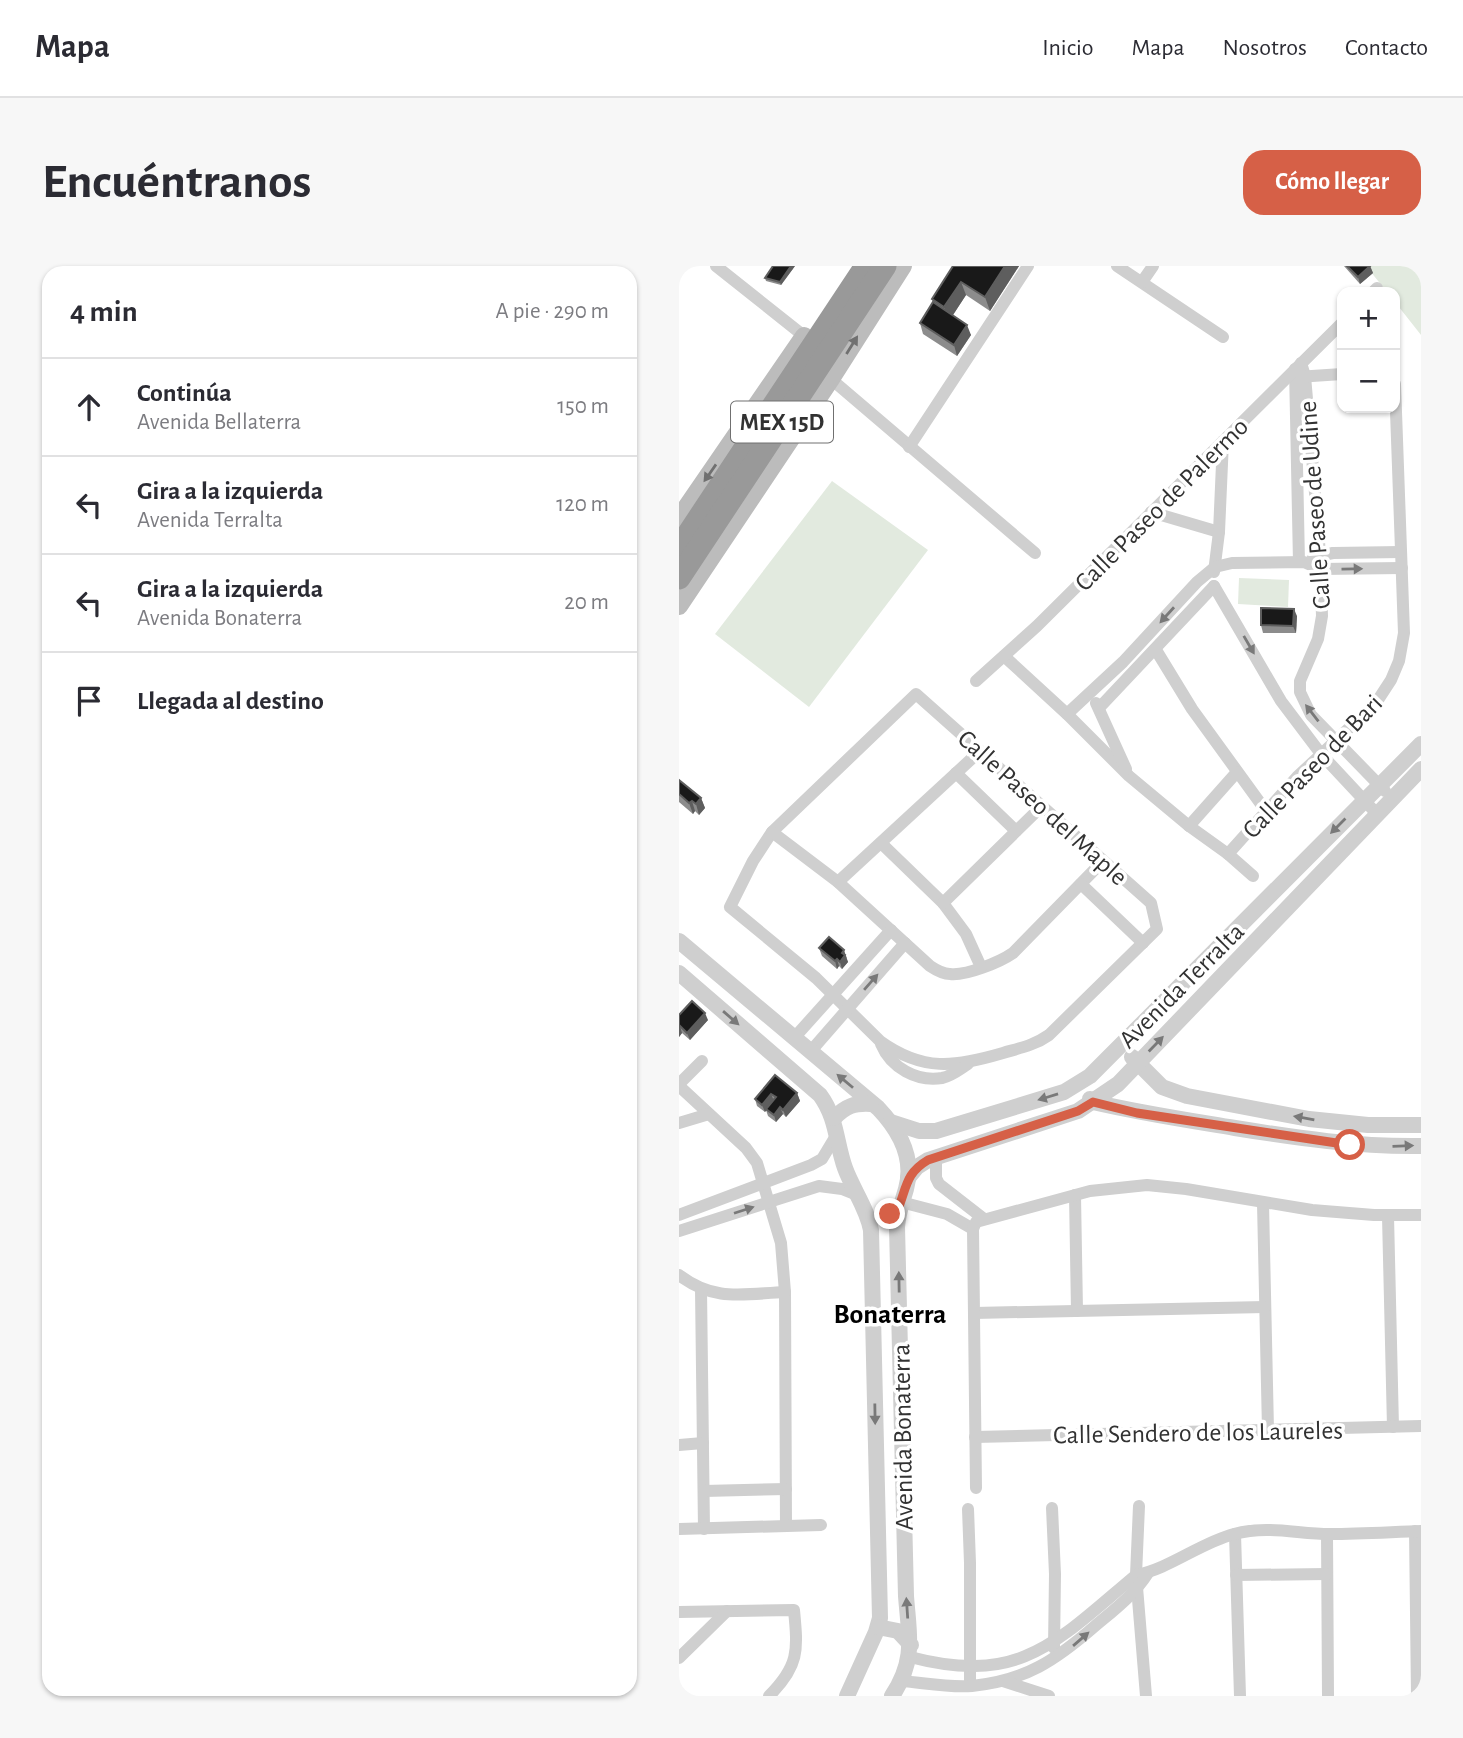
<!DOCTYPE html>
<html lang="es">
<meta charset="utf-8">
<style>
:root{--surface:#fff;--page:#f7f7f7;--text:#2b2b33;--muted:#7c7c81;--line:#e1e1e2;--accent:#d66047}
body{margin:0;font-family:"Alegreya Sans",sans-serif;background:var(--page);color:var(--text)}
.controls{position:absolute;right:21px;top:21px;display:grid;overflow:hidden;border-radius:14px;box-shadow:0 2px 5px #0004}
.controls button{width:63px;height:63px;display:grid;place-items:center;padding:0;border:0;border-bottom:2px solid var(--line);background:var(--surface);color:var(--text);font:35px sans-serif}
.stop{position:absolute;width:21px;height:21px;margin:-16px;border:5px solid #d66047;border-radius:50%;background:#fff}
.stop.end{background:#d66047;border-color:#fff;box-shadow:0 2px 7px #0008}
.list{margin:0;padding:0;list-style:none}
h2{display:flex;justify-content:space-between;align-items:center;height:91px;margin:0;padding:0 28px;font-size:30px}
h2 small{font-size:23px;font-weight:400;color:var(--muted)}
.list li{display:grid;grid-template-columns:46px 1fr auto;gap:21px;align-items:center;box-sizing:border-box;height:98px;padding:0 28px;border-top:2px solid var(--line)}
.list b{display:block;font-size:26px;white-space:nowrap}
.list p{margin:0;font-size:23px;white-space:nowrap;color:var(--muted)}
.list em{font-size:23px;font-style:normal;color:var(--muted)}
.icon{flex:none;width:38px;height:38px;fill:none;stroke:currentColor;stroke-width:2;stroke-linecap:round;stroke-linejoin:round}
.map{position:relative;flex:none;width:742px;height:1430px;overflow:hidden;border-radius:21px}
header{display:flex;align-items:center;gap:42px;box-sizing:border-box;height:98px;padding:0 35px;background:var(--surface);border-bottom:2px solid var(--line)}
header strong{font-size:33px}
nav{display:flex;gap:38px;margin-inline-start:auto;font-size:24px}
.intro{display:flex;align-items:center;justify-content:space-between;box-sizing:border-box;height:168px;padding:0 42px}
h1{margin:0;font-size:49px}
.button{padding:18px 32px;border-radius:21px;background:var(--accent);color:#fff;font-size:24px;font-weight:700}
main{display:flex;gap:42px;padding:0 42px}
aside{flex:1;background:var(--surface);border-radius:21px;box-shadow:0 2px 5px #0004}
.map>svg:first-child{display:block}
</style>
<header>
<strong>Mapa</strong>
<nav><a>Inicio</a><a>Mapa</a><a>Nosotros</a><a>Contacto</a></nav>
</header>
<div class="intro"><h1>Encuéntranos</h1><a class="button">Cómo llegar</a></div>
<main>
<aside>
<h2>4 min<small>A pie · 290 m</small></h2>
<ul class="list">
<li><svg class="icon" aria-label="ahead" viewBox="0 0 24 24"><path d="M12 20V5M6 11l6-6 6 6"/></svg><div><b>Continúa</b><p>Avenida Bellaterra</p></div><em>150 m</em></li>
<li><svg class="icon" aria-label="left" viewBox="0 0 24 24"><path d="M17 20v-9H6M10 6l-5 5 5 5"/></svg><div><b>Gira a la izquierda</b><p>Avenida Terralta</p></div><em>120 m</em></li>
<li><svg class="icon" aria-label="left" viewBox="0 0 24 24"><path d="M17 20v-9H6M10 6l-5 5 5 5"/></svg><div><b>Gira a la izquierda</b><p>Avenida Bonaterra</p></div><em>20 m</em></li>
<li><svg class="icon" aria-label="arrive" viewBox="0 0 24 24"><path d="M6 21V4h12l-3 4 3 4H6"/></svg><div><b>Llegada al destino</b></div></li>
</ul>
</aside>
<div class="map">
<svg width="742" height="1430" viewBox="0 0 742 1430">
<rect width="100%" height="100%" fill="#fff"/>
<!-- green -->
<g fill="#e2eadf">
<polygon points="687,0 742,0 742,69 716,36 716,26 708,26"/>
<polygon points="153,215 249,284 130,441 36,368"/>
<polygon points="560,312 610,314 609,341 559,338"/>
</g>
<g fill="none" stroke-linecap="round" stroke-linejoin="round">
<!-- minor -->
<g stroke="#cfcfcf" stroke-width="12">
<polyline points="37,0 125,70"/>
<polyline points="438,0 544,71"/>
<polyline points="463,16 474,0"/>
<polyline points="694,26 698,22"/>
<polyline points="622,97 626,110 633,191 641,288 643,350 639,373 621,415 621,426 632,449 706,525"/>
<polyline points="616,103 620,296"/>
<polyline points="618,111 663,108"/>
<polyline points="152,113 356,287"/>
<polyline points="230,181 349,0"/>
<polyline points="472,246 540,266"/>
<polyline points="634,291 654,287 722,286"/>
<polyline points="535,306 540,266 544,175"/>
<polyline points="535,320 602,435 642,488 698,548"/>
<polyline points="477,384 513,443 587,545"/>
<polyline points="326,391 388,448 450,510 510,560 549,588 574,610"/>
<polyline points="297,415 358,360 663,57"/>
<path d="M237,428L472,637L478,663L370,769C356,779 341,782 324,787C276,801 244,806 201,775L137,712L51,641L74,595L93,566Z"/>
<polyline points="417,437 447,503"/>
<polyline points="420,442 535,320"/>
<polyline points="388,448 444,396 518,316 536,301 553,297 625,296 641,303 723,302"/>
<polyline points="277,507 337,565"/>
<polyline points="510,560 558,506"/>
<path d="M93,566L159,616L251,700C257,704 264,708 271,708C287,710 321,696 334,687L424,595"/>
<polyline points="202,577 264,637 287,668 302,701"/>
<polyline points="549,588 618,511 697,437 712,414 720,395 725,367 716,118"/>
<polyline points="159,616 301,485"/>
<polyline points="402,618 464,677"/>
<polyline points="264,637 363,540"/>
<polyline points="115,772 212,664"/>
<path d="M202,778C212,802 238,816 263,812C273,810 281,803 289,798"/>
<polyline points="131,786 226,677"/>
<polyline points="0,818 23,795"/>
<polyline points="0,820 67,882 78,897 102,977 106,1026 107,1260"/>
<polyline points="0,857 30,848"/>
<polyline points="257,892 257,912 260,918 305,953"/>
<polyline points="396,929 398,1045"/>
<polyline points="222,936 268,948 294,963"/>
<polyline points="584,937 589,1164"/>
<polyline points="0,949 132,899 143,893 158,868"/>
<polyline points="709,950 714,1161"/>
<polyline points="0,965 140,920 163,923 178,929"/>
<path d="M0,1009C36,1036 63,1028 106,1026"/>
<polyline points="22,1023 25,1263"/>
<polyline points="295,1047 586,1041"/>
<polyline points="296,1171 742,1160"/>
<polyline points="0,1179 24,1177"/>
<polyline points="297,1222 294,963 297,956 411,925 468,919 507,923 633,944 695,949 742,949"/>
<polyline points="25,1225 107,1223"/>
<polyline points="460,1240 457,1309 467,1430"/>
<polyline points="373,1242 376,1308 375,1382"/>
<polyline points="289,1243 291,1297 291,1420"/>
<polyline points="0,1263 142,1259"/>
<polyline points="736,1265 738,1430"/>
<polyline points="556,1268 561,1430"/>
<polyline points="648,1268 649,1430"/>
<polyline points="557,1309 648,1308"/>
<path d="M0,1346L115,1344C119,1385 120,1400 90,1430"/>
<path d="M231,1391C342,1420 377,1376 457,1309C490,1303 521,1277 555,1268C589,1259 618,1268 651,1268C681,1268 712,1266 742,1265"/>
<polyline points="0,1392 48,1345"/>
<path d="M223,1415C246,1417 271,1422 293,1420C346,1415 377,1394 416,1360C435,1344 455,1329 469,1307"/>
<polyline points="324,1415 370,1430"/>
</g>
<!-- tertiary -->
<g stroke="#cfcfcf" stroke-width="16">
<path d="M0,675L199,842C220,864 236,891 227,923C223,937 219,947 218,961L227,1330C230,1370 237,1394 213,1430"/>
<path d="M0,707L141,829C158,852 157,877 166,902C174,924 188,942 192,964L201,1352L197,1366L168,1430"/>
<polyline points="453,791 483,821 508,830 630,853 689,859 742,859"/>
<path d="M411,833L414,836C461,847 508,854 556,862C618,872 679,881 742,880"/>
<path d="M155,852C167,840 175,837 192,838"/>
<polyline points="212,856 240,865 257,865 385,826 411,810 742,478"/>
<polyline points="229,912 238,901 249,894 399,845 439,818 742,503"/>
<polyline points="199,1361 219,1365 232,1379"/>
</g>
<!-- secondary -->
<g stroke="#bcbcbc" stroke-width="18">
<polyline points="0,252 125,70"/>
<polyline points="0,340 152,113 224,0"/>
</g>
<!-- motorway -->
<g stroke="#999" stroke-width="23">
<polyline points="0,282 187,0"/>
<polyline points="0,312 206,0"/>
</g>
</g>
<!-- wall -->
<g fill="#8c8c8c">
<polygon points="116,0 102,19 87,15 86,12"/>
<polygon points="274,0 340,0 311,45 287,29 274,49 292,69 278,90 244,68 241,57 254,36 253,33"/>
<polygon points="665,0 691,0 694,7 681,18"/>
<polygon points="618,350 617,367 584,367 582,359"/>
<polygon points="0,514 22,532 26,542 20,549 16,545 14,548 0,536"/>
<polygon points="140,682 168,691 167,692 169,696 163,703 160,700 158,703 143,690"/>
<polygon points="0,749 29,754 11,774 3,767 0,771"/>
<polygon points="96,809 118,827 121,835 107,851 104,848 97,856 89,850 87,844 86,846 78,840 76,833"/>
</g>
<!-- shaded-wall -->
<g fill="#5e5e5e">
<polygon points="112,0 116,0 102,19 101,16"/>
<polygon points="326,0 340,0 311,45 306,31"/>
<polygon points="691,0 694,7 681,18 679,11"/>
<polygon points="282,16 287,29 270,55 265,41"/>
<polygon points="288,59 292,69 278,90 275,79"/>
<polygon points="615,343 618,350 617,367 614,360"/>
<polygon points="22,532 26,542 20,549 17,538"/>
<polygon points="13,535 16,545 14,548 10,537"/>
<polygon points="165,684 169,696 163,703 161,696 163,687"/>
<polygon points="158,693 160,700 158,703 156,695"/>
<polygon points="26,747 29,754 11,774 8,767"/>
<polygon points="1,760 3,767 0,771 0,761"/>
<polygon points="118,827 121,835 107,851 104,844"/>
<polygon points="92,828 95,835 86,846 83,839"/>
<polygon points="101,841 104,848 97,856 95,849"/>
</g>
<!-- building -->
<g fill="#191919" stroke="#5e5e5e" stroke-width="2">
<polygon points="94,0 112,0 101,16 86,12"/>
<polygon points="274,0 326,0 306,31 282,16 265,41 253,33"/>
<polygon points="668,0 691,0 679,11"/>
<polygon points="254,36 288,59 275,79 241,57"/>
<polygon points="582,342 615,343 614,360 582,359"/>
<polygon points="0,514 22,532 17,538 13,535 10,537 0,528"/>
<polygon points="150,671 165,684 163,687 166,689 161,696 158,693 156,695 140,682"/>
<polygon points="13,735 26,747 8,767 1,760 0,761 0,749"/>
<polygon points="96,809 118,827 104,844 101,841 95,849 87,843 97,831 92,828 83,839 76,833"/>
</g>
<!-- one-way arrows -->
<defs><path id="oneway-solid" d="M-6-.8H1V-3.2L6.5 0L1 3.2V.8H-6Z" transform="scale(1.75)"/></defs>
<g fill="#707070">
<use href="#oneway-solid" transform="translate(173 79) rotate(-58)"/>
<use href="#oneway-solid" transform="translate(31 207) rotate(125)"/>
</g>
<g fill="#797979">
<use href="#oneway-solid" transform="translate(673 303) rotate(-1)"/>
<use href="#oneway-solid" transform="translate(488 349) rotate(132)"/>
<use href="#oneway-solid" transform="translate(570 379) rotate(60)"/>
<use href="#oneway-solid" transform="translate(633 447) rotate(-128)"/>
<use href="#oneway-solid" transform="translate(659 560) rotate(135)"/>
<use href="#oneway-solid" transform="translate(192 716) rotate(-49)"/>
<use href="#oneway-solid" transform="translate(52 752) rotate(41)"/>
<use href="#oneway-solid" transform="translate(477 778) rotate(-46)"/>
<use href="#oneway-solid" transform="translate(166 815) rotate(-140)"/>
<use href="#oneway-solid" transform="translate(369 831) rotate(163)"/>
<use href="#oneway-solid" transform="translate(625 852) rotate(-170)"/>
<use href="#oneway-solid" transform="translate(724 880) rotate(-2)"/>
<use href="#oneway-solid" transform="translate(65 944) rotate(-18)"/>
<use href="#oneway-solid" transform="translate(220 1016) rotate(-91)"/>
<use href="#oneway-solid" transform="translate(196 1148) rotate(89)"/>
<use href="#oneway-solid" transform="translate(228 1342) rotate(-94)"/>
<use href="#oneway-solid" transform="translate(402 1373) rotate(-41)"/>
</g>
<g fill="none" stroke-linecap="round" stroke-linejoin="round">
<!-- route -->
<path stroke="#d66047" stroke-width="9" d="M211,948L219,943C228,920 227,907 249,894L399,845L414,836L458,847L671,879"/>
</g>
<g text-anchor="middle" stroke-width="7" stroke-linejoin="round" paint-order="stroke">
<!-- shield labels -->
<rect fill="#fff" stroke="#707070" stroke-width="2" x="52" y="135.5" width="102" height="41" rx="5"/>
<g font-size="24" font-weight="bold" fill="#323232">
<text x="103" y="164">MEX 15D</text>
</g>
<!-- street labels -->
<g font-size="26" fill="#323232" stroke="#fff">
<text transform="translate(482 238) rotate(-45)" y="9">Calle Paseo de Palermo</text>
<text transform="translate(635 239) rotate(-94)" y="9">Calle Paseo de Udine</text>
<text transform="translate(633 500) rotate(-46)" y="9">Calle Paseo de Bari</text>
<text transform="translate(364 541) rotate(42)" y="9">Calle Paseo del Maple</text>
<text transform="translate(502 719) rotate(-45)" y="9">Avenida Terralta</text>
<text transform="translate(519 1166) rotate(-1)" y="9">Calle Sendero de los Laureles</text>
<text transform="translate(223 1171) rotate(-91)" y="9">Avenida Bonaterra</text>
</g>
<!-- neighbourhood labels -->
<g font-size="28" font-weight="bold" fill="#000" stroke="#fff">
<text x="211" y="1057">Bonaterra</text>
</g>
</g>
</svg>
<div class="controls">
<button>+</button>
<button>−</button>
</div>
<div class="stop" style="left:671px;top:879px"></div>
<div class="stop end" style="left:211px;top:948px"></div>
</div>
</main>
